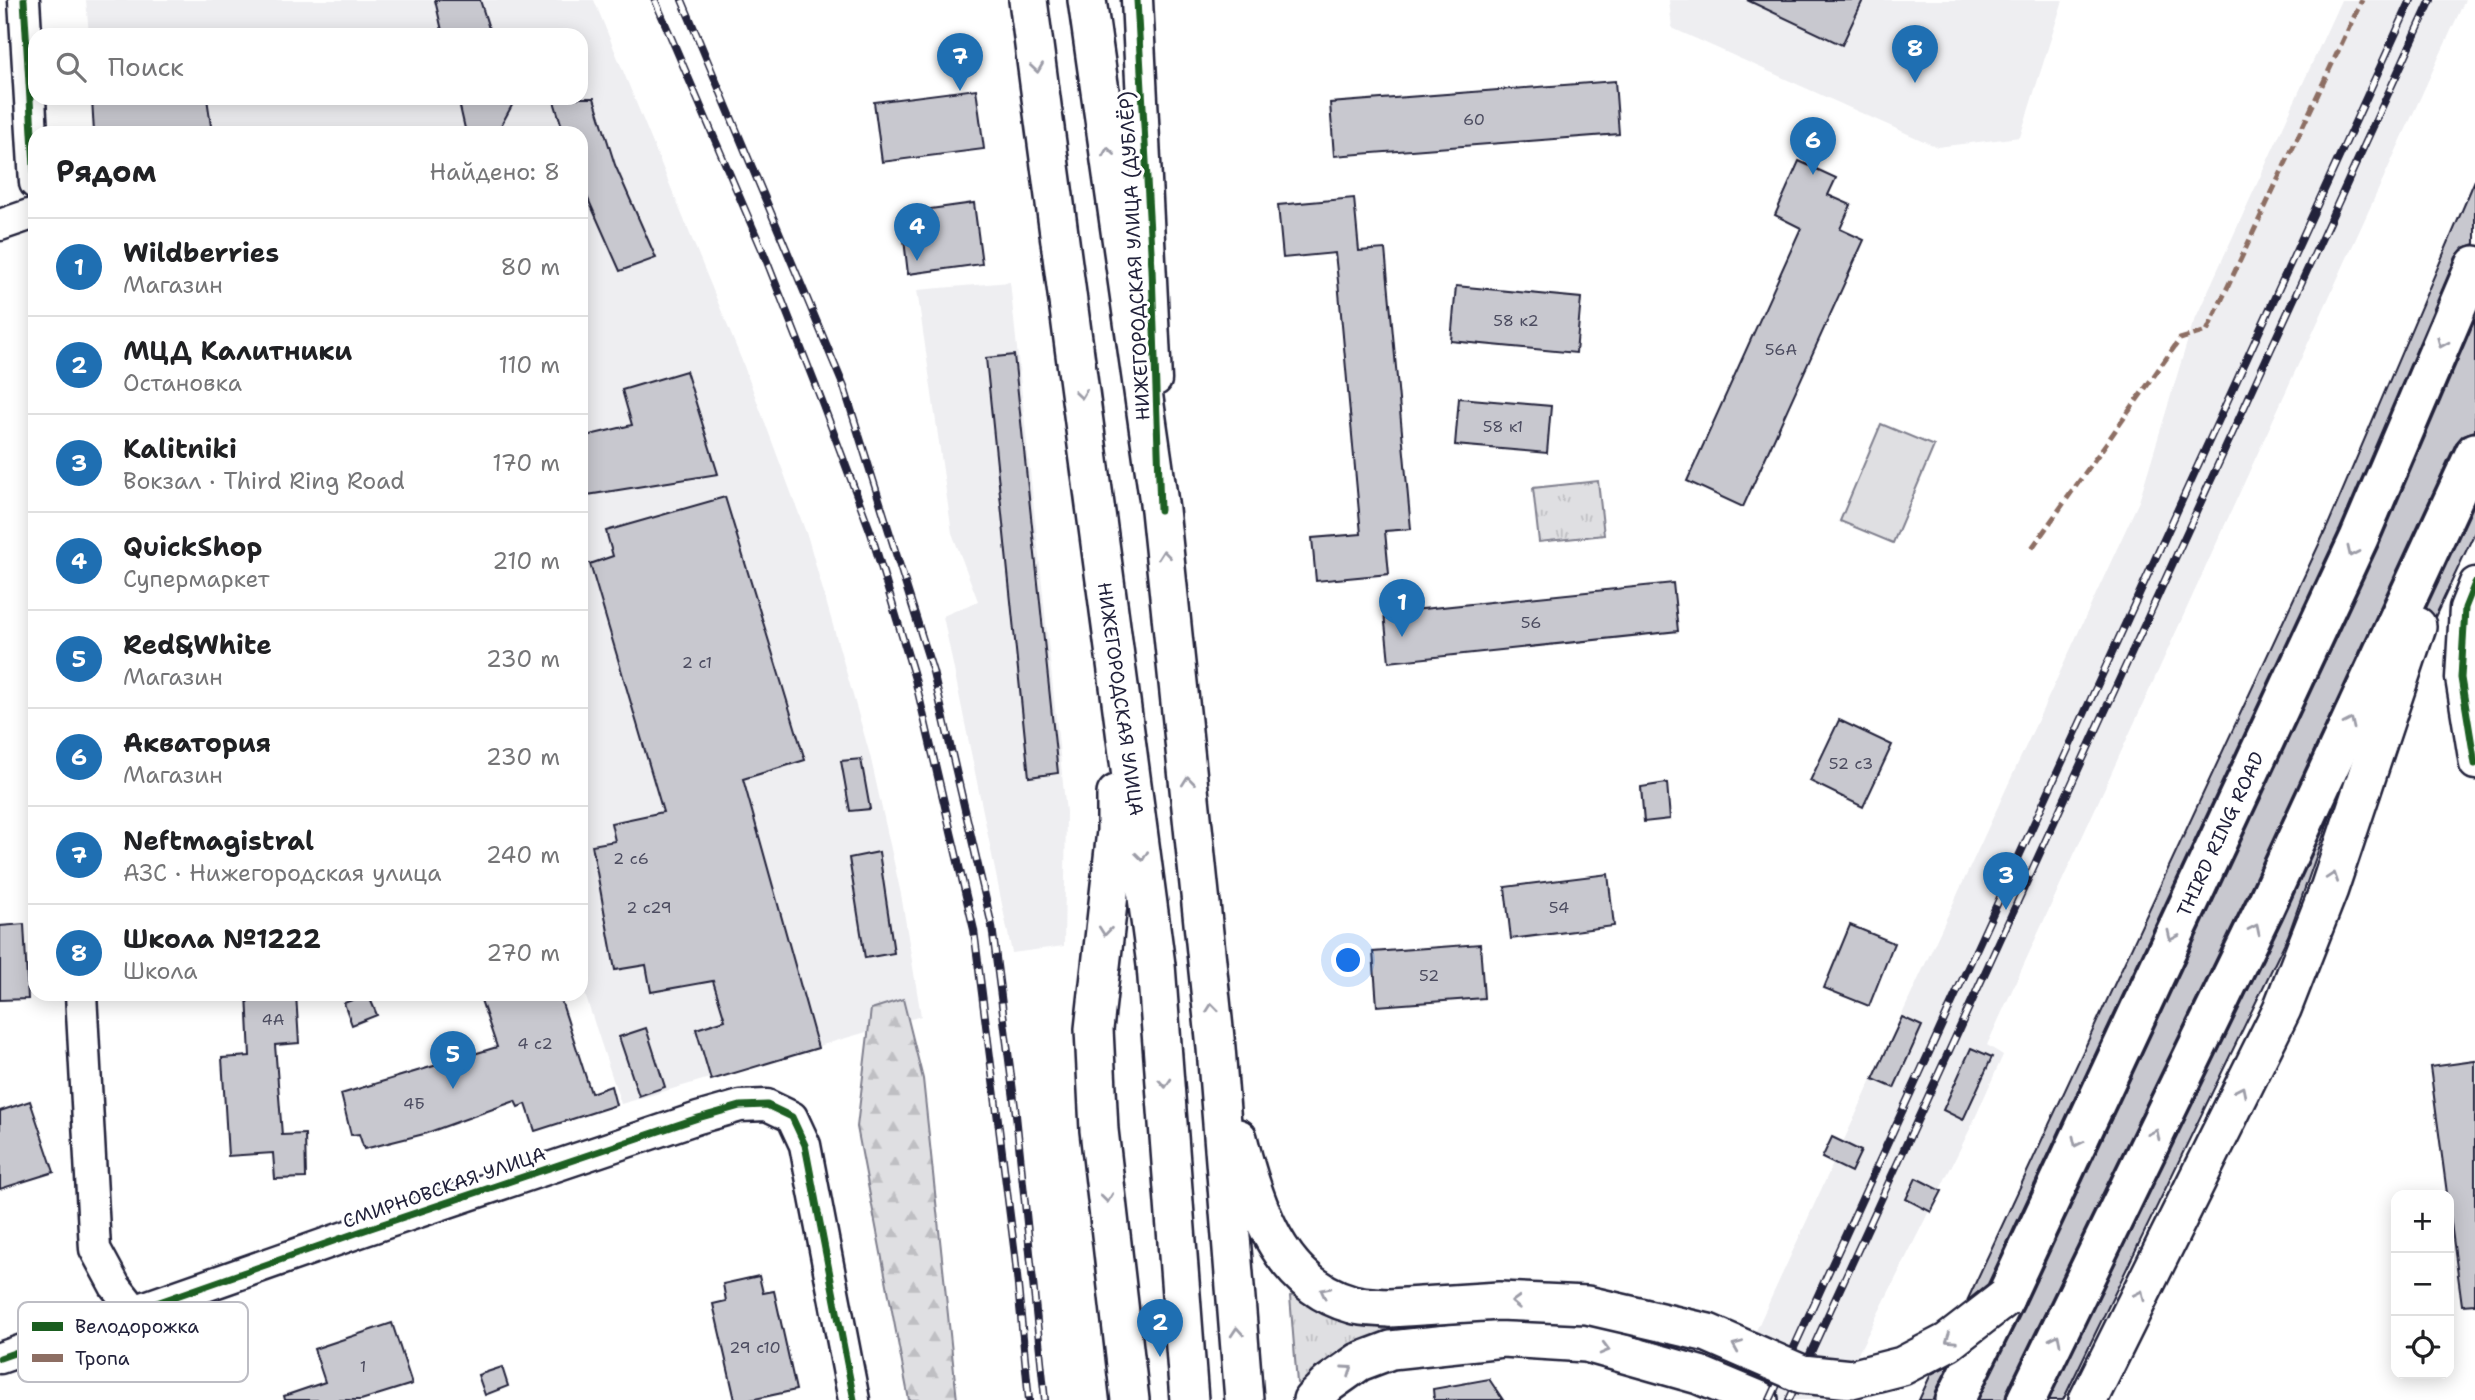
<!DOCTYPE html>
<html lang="ru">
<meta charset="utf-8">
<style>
:root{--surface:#fff;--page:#f6f6f6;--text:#202124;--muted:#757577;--line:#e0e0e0;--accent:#1f6fb2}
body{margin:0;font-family:"Shantell Sans",sans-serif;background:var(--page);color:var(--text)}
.controls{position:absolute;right:21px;bottom:21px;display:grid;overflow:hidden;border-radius:14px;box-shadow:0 4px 18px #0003}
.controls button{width:63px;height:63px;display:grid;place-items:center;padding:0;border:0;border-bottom:2px solid var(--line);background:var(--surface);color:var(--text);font:35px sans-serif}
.you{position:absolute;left:1349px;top:961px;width:24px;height:24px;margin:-18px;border:5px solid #fff;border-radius:50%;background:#1a73e8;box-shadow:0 0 0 10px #1a73e833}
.badge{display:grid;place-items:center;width:46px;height:46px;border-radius:50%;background:var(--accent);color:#fff;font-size:23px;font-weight:700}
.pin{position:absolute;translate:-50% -58px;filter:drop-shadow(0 2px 4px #0008)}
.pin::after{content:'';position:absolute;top:37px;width:24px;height:21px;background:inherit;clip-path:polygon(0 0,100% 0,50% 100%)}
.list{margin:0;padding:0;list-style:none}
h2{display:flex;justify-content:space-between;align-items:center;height:91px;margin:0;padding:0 28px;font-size:30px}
h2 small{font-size:23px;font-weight:400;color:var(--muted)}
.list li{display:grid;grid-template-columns:46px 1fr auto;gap:21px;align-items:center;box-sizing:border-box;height:98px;padding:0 28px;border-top:2px solid var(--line)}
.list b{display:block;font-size:26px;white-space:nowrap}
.list p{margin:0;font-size:23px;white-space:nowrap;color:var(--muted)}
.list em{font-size:23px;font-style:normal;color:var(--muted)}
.icon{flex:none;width:38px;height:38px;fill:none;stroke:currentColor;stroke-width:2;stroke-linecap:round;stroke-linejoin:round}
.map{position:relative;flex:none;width:2475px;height:1400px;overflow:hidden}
.search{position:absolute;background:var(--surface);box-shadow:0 4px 18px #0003;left:28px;top:28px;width:560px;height:77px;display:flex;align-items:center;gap:18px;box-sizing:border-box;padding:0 24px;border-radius:21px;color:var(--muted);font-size:26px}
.panel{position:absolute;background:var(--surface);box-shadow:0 4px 18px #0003;left:28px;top:126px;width:560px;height:875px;border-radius:21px}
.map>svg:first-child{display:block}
</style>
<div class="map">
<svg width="2475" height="1400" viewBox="0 0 2475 1400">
<defs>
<pattern id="grass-tufts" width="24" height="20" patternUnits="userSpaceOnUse" patternTransform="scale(1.75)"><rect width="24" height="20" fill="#dfdfe2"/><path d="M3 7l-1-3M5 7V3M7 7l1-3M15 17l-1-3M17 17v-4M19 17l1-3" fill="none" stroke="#bfbfc3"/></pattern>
<pattern id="forest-firs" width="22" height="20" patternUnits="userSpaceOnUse" patternTransform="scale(1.75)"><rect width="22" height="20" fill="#dfdfe2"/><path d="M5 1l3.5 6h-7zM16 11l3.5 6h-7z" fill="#bfbfc3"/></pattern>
</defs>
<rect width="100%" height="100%" fill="#fff"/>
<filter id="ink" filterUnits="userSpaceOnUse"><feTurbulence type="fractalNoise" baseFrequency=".0143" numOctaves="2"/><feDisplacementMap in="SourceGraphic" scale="14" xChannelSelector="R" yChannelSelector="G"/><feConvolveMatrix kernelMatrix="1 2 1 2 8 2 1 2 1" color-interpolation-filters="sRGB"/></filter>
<g filter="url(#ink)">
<!-- built -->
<g fill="#eeeef1">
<polygon points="86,0 594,0 742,361 808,538 870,755 901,894 921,1016 621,1104 581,982 581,133 94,133 92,98 581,98 581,35 89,35"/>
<polygon points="1669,0 2063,0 2020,137 1937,147 1672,28"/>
<polygon points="2341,0 2465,0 1987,1045 2003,1055 1971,1127 1835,1400 1724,1400 2139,501 2192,326"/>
<polygon points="1010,282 1066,812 1064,946 1012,953 943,616 978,601 952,533 917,290"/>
</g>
<!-- grass -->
<g fill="url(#grass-tufts)" stroke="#80808e" stroke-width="2">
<polygon points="1598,481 1604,535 1539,542 1533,488"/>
<path d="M1297,1295C1313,1307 1328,1316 1347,1321C1360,1325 1374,1325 1386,1330L1387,1334L1301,1386L1297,1383L1290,1296Z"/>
</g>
<!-- forest -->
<polygon fill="url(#forest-firs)" stroke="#80808e" stroke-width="2" points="903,999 923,1079 957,1400 909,1400 857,1127 871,1009"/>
<!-- garden -->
<polygon fill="#dfdfe2" stroke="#80808e" stroke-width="2" points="1881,424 1934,446 1893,543 1840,521"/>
<!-- building -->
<g fill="#c8c8cf" stroke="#22223b" stroke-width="2">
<polygon points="435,0 480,0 491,35 443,35"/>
<polygon points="1747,0 1863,0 1842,45"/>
<polygon points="1615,81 1619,134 1334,156 1330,103"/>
<polygon points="976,89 984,149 882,162 874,102"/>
<polygon points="92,98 207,98 212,133 94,133"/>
<polygon points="458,98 516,98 497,133 466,133"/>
<polygon points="553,98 594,98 615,165 656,258 620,271 581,183 581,133 564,133"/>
<polygon points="1799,161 1836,178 1828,195 1851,205 1840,229 1864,240 1743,507 1687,481 1801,228 1775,215"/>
<polygon points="2475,180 2475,244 2463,248 2456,257 2340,529 1988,1284 1967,1301 2328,525"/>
<polygon points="1354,198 1359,251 1385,249 1411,529 1385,531 1389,574 1316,581 1312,538 1361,534 1338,281 1335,253 1283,258 1278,205"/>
<polygon points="974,203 982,264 908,274 901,213"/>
<polygon points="1456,286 1581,298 1576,353 1451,341"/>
<polygon points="2475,319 2475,431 2463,435 2456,443 2245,900 2007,1391 2005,1400 1978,1400 2024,1307 2378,547"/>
<polygon points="1014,355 1058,773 1029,777 986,358"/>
<polygon points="686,371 718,474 581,496 581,437 632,425 622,390"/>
<polygon points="1459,398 1551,406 1547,453 1455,445"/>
<polygon points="725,497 805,760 743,779 818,1048 711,1080 696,1029 725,1020 713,981 651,992 646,965 615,970 592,845 615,841 611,823 663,812 590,564 613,556 606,531"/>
<polygon points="2475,502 2475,532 2435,617 2426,608"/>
<polygon points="1673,583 1678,631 1389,662 1384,613"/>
<polygon points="1839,720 1892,745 1863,807 1810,781"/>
<polygon points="861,759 870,809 850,811 841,761"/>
<polygon points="1667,783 1670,819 1644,822 1641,787"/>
<polygon points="2334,806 2288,936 2063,1400 2049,1400 2283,918"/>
<polygon points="879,852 894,953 865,958 849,858"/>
<polygon points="1608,874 1614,926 1511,939 1505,887"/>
<polygon points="24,924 28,999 0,1000 0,926"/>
<polygon points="1850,925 1894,943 1869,1006 1824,988"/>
<polygon points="1480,944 1484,998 1377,1006 1373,952"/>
<polygon points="247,994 296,994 299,1043 275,1045 282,1135 305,1134 306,1178 275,1179 273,1153 228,1156 222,1058 250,1056"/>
<polygon points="368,994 377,1015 352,1025 344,1003"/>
<polygon points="479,994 559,994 591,1093 611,1086 616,1105 535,1131 526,1104 518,1107 515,1101 424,1134 364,1149 359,1134 351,1135 341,1094 497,1047"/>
<polygon points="1902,1017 1922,1026 1894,1088 1873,1079"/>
<polygon points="646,1028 665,1087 639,1096 619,1037"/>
<polygon points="1971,1048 1992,1057 1963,1120 1943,1110"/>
<polygon points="2475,1061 2475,1304 2462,1305 2430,1067"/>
<polygon points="30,1101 54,1172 0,1189 0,1111"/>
<polygon points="1832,1137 1861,1151 1851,1172 1822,1158"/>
<polygon points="1916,1178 1942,1191 1931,1212 1906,1199"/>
<polygon points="759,1276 763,1293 774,1291 796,1390 750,1400 735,1400 713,1304 726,1301 723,1284"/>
<polygon points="392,1323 412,1384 361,1400 285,1400 284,1396 325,1382 314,1349"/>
<polygon points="1949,1365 1936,1391 1934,1400 1919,1400 1931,1374"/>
<polygon points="502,1367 508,1386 485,1395 478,1375"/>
<polygon points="1489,1379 1503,1400 1434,1400 1433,1389"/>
</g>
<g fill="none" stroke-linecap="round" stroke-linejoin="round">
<!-- minor casing -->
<g stroke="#22223b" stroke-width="35">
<g id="minor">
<polyline points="24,0 35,183"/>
<polyline points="1137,0 1156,380"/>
<polyline points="0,225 35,213"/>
<polyline points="2475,583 2465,608 2461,678 2475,764"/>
<polyline points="81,994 95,1249 115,1286 135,1311"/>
<polyline points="0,1358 362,1231 698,1118 740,1106 767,1105 792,1117 805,1145 854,1400"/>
</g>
</g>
<!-- major casing -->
<g stroke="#22223b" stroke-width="42">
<g id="major">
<polyline points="1028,0 1156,965 1189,1400"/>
<polyline points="1087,0 1160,510 1216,1048 1244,1400"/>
<polyline points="1116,794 1116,831 1094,1029 1099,1130 1130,1400"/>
<path d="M1238,1138C1254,1203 1279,1285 1352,1304C1364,1308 1378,1307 1390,1308"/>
<polyline points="1312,1400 1328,1384 1359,1362 1391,1350 1503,1338 1586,1343 1699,1375 1759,1400"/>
<polyline points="1955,1400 2005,1298 2359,538 2475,265"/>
<polyline points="2026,1400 2264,909 2475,452"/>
<polyline points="2088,1400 2282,1009 2329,889 2417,626"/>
</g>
</g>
<!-- minor -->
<use href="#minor" stroke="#fff" stroke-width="30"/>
<!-- major -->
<use href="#major" stroke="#fff" stroke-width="37"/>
<!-- rail casing -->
<g stroke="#22223b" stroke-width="8">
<g id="rail">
<polyline points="655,0 764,254 822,402 871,533 915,679 974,930 1015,1255 1029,1400"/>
<polyline points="682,0 844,387 933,672 992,926 1016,1115 1045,1400"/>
<polyline points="1770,1400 2411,0"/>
<polyline points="1789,1400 2431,0"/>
</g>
</g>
<!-- rail -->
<use href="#rail" stroke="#fff" stroke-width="5" stroke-dasharray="16" stroke-linecap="butt"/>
<!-- major-bridge casing -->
<g stroke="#22223b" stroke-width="42" stroke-linecap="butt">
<polyline id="major-bridge" points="1390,1308 1499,1301 1587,1305 1708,1333 1802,1374 1851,1379 1902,1366 1948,1342 2005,1298"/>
</g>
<!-- major-bridge -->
<use href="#major-bridge" stroke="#fff" stroke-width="37"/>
<!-- quiet -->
<polyline stroke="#8d6e63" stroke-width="5" stroke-dasharray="10 5" stroke-linecap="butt" points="2032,548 2180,339 2207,331 2362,0"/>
<!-- cycleway casing -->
<g stroke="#fff" stroke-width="11">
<g id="cycleway">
<polyline points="24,0 35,183"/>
<polyline points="1137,0 1152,269 1160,510"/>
<polyline points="2475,583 2465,608 2461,678 2475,764"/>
<polyline points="0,1358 362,1231 698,1118 740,1106 767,1105 792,1117 805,1145 854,1400"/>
</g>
</g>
<!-- cycleway -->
<use href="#cycleway" stroke="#1b5e20" stroke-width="7"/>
</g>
<!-- one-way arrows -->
<defs><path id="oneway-chevron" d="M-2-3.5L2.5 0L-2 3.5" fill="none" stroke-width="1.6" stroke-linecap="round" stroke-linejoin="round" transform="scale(1.75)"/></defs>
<g stroke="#9c9ca7">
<use href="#oneway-chevron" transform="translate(1037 68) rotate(82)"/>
<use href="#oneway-chevron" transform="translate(1108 152) rotate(-98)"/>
<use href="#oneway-chevron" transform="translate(2442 343) rotate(113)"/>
<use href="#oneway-chevron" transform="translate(1081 394) rotate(82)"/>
<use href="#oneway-chevron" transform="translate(2352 552) rotate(115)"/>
<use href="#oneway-chevron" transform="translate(1164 555) rotate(-96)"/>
<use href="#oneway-chevron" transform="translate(2350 723) rotate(-65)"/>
<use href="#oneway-chevron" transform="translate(1188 781) rotate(-96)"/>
<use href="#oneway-chevron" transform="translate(1142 856) rotate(83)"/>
<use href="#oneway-chevron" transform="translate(2333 877) rotate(-71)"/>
<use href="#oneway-chevron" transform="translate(2255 929) rotate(-64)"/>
<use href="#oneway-chevron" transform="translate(1105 931) rotate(96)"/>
<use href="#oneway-chevron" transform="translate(2172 936) rotate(115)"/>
<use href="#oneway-chevron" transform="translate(1212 1008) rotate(-96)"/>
<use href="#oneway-chevron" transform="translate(1165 1083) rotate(86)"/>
<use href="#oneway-chevron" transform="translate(2241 1091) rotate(-64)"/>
<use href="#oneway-chevron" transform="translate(2155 1134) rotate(-64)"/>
<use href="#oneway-chevron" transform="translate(2077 1142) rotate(115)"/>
<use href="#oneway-chevron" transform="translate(1107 1198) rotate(83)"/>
<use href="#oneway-chevron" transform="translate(1325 1292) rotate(-153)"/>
<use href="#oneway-chevron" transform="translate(2140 1295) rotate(-64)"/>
<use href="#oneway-chevron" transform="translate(1516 1302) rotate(-178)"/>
<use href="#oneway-chevron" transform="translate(1237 1332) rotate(-94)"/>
<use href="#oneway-chevron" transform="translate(1950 1339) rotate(146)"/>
<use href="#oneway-chevron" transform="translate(2056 1339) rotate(-64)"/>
<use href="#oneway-chevron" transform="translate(1737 1346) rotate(-157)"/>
<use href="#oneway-chevron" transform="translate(1605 1349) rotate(15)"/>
<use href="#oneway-chevron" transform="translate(1348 1370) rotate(-35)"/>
</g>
</g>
<g text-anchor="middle" stroke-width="6" stroke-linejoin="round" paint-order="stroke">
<!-- number labels -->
<g font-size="16" fill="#4c4c60">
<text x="1474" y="125">60</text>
<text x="1516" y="326">58 к2</text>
<text x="1781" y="355">56А</text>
<text x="1503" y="432">58 к1</text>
<text x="1531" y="628">56</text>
<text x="697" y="668">2 с1</text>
<text x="1851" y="769">52 c3</text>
<text x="631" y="864">2 с6</text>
<text x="649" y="913">2 с29</text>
<text x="1559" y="913">54</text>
<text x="1429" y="981">52</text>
<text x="273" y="1025">4А</text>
<text x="535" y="1049">4 с2</text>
<text x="414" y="1109">4Б</text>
<text x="755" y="1353">29 с10</text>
<text x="363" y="1372">1</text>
</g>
<!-- street labels -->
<g font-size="19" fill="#22223b" stroke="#fff">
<text transform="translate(1134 256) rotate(-93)" y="7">НИЖЕГОРОДСКАЯ УЛИЦА (ДУБЛЁР)</text>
<text transform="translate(1121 699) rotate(82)" y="7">НИЖЕГОРОДСКАЯ УЛИЦА</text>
<text transform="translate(2220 834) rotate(-65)" y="7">THIRD RING ROAD</text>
<text transform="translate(444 1187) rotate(-19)" y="7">СМИРНОВСКАЯ УЛИЦА</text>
</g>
</g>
<!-- legend -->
<rect x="18" y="1302" width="230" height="80" rx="10" fill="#fff" stroke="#bdbdc4" stroke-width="2"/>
<rect x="32" y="1322" width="31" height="9" fill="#1b5e20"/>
<rect x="32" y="1354" width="31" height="8" fill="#8d6e63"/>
<g font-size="19" fill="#22223b">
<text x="75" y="1333">Велодорожка</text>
<text x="75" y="1365">Тропа</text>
</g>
</svg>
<div class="controls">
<button>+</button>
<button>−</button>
<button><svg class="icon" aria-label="locate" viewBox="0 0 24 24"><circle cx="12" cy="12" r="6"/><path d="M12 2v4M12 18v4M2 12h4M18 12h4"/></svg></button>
</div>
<div class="you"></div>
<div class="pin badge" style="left:1402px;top:637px">1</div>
<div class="pin badge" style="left:1160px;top:1357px">2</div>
<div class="pin badge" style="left:2006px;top:910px">3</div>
<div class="pin badge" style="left:917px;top:261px">4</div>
<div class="pin badge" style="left:453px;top:1089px">5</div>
<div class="pin badge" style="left:1813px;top:175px">6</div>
<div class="pin badge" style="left:960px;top:91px">7</div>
<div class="pin badge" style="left:1915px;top:83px">8</div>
<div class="search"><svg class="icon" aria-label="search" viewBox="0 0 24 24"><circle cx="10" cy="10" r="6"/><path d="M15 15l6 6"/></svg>Поиск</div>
<section class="panel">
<h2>Рядом<small>Найдено: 8</small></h2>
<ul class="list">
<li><span class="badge">1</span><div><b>Wildberries</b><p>Магазин</p></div><em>80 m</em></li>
<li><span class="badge">2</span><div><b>МЦД Калитники</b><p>Остановка</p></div><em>110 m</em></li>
<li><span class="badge">3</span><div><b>Kalitniki</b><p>Вокзал · Third Ring Road</p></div><em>170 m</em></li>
<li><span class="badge">4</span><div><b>QuickShop</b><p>Супермаркет</p></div><em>210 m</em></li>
<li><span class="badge">5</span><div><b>Red&amp;White</b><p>Магазин</p></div><em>230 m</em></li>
<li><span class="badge">6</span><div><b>Акватория</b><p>Магазин</p></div><em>230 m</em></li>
<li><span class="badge">7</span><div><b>Neftmagistral</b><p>АЗС · Нижегородская улица</p></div><em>240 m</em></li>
<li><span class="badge">8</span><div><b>Школа №1222</b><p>Школа</p></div><em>270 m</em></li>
</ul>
</section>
</div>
